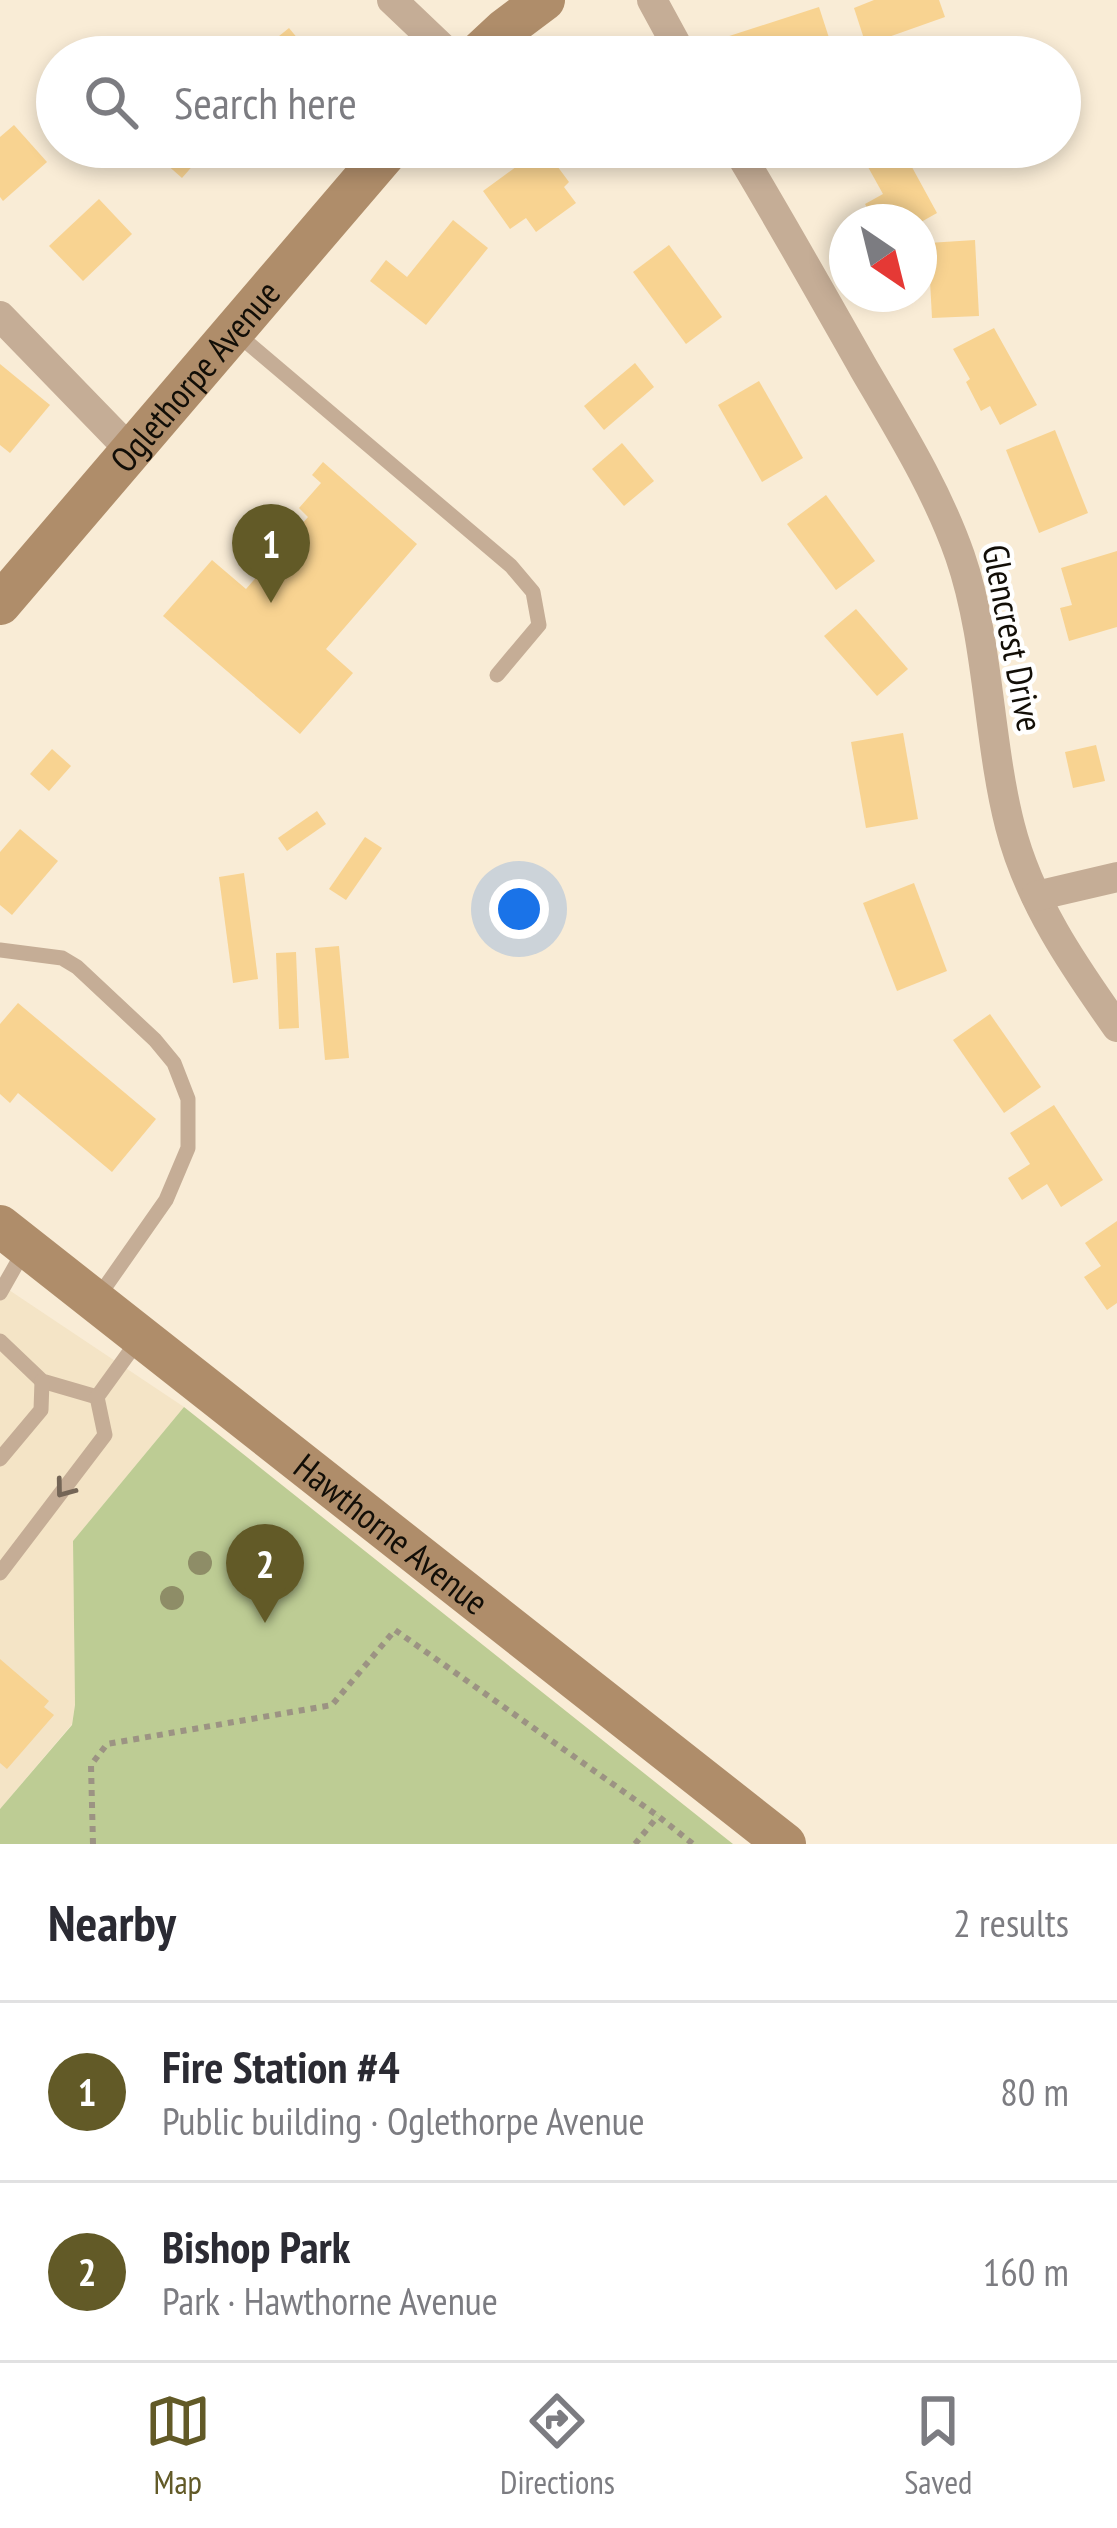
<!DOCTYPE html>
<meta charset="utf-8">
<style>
:root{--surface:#fff;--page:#f7f7f7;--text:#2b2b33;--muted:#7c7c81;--line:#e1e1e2;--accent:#625a27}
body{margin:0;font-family:"PT Sans Narrow",sans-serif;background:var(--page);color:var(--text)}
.compass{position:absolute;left:829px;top:204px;width:108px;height:108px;border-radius:50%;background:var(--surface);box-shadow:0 6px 18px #0003;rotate:145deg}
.you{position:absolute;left:519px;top:909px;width:42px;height:42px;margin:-30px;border:9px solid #fff;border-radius:50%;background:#1a73e8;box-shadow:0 0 0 18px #1a73e833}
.badge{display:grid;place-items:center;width:78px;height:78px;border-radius:50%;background:var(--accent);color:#fff;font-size:39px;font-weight:700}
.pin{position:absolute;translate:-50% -99px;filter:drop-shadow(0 3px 6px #0008)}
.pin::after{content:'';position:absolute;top:63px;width:42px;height:36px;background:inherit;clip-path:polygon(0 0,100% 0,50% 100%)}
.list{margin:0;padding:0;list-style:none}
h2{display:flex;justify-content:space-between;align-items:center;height:156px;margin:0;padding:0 48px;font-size:51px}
h2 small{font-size:39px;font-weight:400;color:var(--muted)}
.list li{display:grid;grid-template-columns:78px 1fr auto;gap:36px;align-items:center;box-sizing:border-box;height:180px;padding:0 48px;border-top:3px solid var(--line)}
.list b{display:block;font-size:45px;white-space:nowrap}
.list p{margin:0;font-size:39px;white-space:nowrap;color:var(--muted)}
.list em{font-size:39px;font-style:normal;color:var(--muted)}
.icon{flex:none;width:66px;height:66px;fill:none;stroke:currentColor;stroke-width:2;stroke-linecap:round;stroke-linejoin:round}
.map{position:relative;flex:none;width:1117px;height:1844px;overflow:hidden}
.search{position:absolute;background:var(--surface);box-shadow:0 6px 18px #0003;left:36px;right:36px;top:36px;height:132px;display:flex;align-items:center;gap:30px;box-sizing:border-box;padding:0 42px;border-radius:66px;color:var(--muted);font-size:45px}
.sheet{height:516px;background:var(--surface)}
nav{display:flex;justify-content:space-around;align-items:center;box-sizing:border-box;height:168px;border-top:3px solid var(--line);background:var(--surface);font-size:33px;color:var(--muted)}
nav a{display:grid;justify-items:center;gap:6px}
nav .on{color:var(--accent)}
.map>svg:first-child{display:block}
</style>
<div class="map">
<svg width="1117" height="1844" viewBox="0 0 1117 1844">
<rect width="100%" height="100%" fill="#f9ecd6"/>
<!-- built -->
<polygon fill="#f4e4c6" points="0,1284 184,1407 73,1541 75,1705 72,1724 0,1809"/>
<!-- green -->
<polygon fill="#bdcc94" points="184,1407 733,1844 0,1844 0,1809 72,1725 75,1705 73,1541"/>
<!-- building -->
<g fill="#f8d391">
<polygon points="874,0 939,0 945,17 866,45 854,8"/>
<polygon points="819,7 832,47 801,57 735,57 723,38"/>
<polygon points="289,28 313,57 253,57"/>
<polygon points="14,125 47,162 3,201 0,197 0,137"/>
<polygon points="147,147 209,147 182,178"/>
<polygon points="543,147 569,182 564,187 576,203 536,232 526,218 510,229 483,191"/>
<polygon points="884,147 901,147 937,213 921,222 875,222 865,204 883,194 863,158"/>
<polygon points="99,199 132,234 83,281 49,246"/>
<polygon points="453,220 488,248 426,325 370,281 386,260 407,277"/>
<polygon points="975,240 979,316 932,318 928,243"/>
<polygon points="669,245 722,317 686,344 633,272"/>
<polygon points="994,328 1037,405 1000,425 990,406 981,411 966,382 970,379 953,349"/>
<polygon points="635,363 654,387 604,430 584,406"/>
<polygon points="0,364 50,405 10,453 0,445"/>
<polygon points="759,381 803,458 762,482 718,405"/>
<polygon points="1055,430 1088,513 1039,533 1006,450"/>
<polygon points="622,443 654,481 624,506 592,469"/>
<polygon points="323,462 417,544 326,649 353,673 300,734 163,616 212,560 246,589 308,517 299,508 321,483 312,475"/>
<polygon points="826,495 875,561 836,590 787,524"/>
<polygon points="1117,551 1117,627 1069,641 1060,608 1072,605 1061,568"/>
<polygon points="856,609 908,669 877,696 824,636"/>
<polygon points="903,733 918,819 866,828 851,742"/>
<polygon points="1096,745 1105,781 1073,788 1065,752"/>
<polygon points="52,749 71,766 49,791 30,774"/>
<polygon points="317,811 326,824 287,851 278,838"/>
<polygon points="20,829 58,861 12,915 0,905 0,852"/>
<polygon points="365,837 382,848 346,900 329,889"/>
<polygon points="244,873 258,979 233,983 219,877"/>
<polygon points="914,883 947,971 897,991 863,903"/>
<polygon points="339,946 349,1058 325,1060 315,948"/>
<polygon points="296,952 299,1028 279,1029 276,953"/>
<polygon points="18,1003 156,1119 112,1172 18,1093 10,1103 0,1094 0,1024"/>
<polygon points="990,1014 1041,1087 1004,1113 953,1040"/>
<polygon points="1054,1105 1103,1180 1061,1207 1047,1184 1022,1200 1008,1178 1030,1164 1010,1133"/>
<polygon points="1117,1221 1117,1303 1107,1310 1084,1277 1101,1266 1085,1243"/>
<polygon points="0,1659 49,1701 44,1707 54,1715 7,1769 0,1763"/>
</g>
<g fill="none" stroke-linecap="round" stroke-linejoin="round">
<!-- path -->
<g stroke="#9c9383" stroke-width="6" stroke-dasharray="6 6" stroke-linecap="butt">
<polyline points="93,1844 91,1765 107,1744 332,1705 395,1630 658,1816 693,1844"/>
<polyline points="635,1844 658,1816"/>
</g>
<!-- lane -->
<g stroke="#c5ad96" stroke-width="15">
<polyline points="235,332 511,566 533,592 539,625 497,675"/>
<polyline points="0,950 62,958 77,967 155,1040 174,1063 188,1099 188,1148 166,1200 96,1300"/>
<polyline points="0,1293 25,1249"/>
<polyline points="0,1341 42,1381 97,1397"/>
<polyline points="0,1459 41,1410 42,1381"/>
<polyline points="0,1573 105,1435 97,1397 139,1339"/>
</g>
<!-- street -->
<g stroke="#c5ad96" stroke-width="30">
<polyline points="392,0 452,57"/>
<polyline points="652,0 683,57"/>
<path d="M736,147C780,220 822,295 864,369C899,429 937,490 960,556C989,640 988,740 1010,826C1029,901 1073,965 1117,1027"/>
<polyline points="0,316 131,451"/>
<polyline points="1036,896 1117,877"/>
</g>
<!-- secondary -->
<g stroke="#af8d6a" stroke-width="42">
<polyline points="475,57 504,30 544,0"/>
<path id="s1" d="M0,604L391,147"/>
<path id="s2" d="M0,1226L785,1844"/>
</g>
</g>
<!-- trees -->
<g fill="#8e8d67">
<circle cx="200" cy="1563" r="12"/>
<circle cx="172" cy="1598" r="12"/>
</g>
<!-- one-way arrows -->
<defs><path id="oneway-chevron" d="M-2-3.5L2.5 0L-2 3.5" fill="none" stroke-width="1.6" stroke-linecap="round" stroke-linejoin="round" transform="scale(3)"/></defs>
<use stroke="#746556" href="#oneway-chevron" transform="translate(64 1489) rotate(127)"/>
<g text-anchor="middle" stroke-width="9" stroke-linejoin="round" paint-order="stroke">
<!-- street labels -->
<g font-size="36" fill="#120e07" stroke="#fff">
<text dy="13" stroke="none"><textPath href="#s1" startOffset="300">Oglethorpe Avenue</textPath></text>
<text transform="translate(1013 638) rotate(79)" y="13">Glencrest Drive</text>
<text dy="13" stroke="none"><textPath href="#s2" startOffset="498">Hawthorne Avenue</textPath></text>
</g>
</g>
</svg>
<svg class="compass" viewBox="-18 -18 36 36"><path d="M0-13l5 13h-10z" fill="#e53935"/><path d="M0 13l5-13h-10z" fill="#7c7c81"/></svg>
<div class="you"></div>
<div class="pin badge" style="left:271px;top:603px">1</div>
<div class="pin badge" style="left:265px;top:1623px">2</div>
<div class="search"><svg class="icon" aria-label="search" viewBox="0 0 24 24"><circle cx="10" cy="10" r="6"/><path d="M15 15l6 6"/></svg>Search here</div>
</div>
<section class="sheet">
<h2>Nearby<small>2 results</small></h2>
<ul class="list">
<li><span class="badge">1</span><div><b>Fire Station #4</b><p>Public building · Oglethorpe Avenue</p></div><em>80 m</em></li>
<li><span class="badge">2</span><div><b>Bishop Park</b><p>Park · Hawthorne Avenue</p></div><em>160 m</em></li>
</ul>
</section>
<nav>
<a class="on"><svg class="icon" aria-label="map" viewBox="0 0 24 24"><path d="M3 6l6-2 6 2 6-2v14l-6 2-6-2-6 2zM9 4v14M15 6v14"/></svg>Map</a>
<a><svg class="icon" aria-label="directions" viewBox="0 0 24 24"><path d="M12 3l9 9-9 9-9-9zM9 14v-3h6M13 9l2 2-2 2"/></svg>Directions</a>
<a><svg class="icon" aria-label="saved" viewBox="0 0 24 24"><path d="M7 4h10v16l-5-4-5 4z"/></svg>Saved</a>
</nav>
